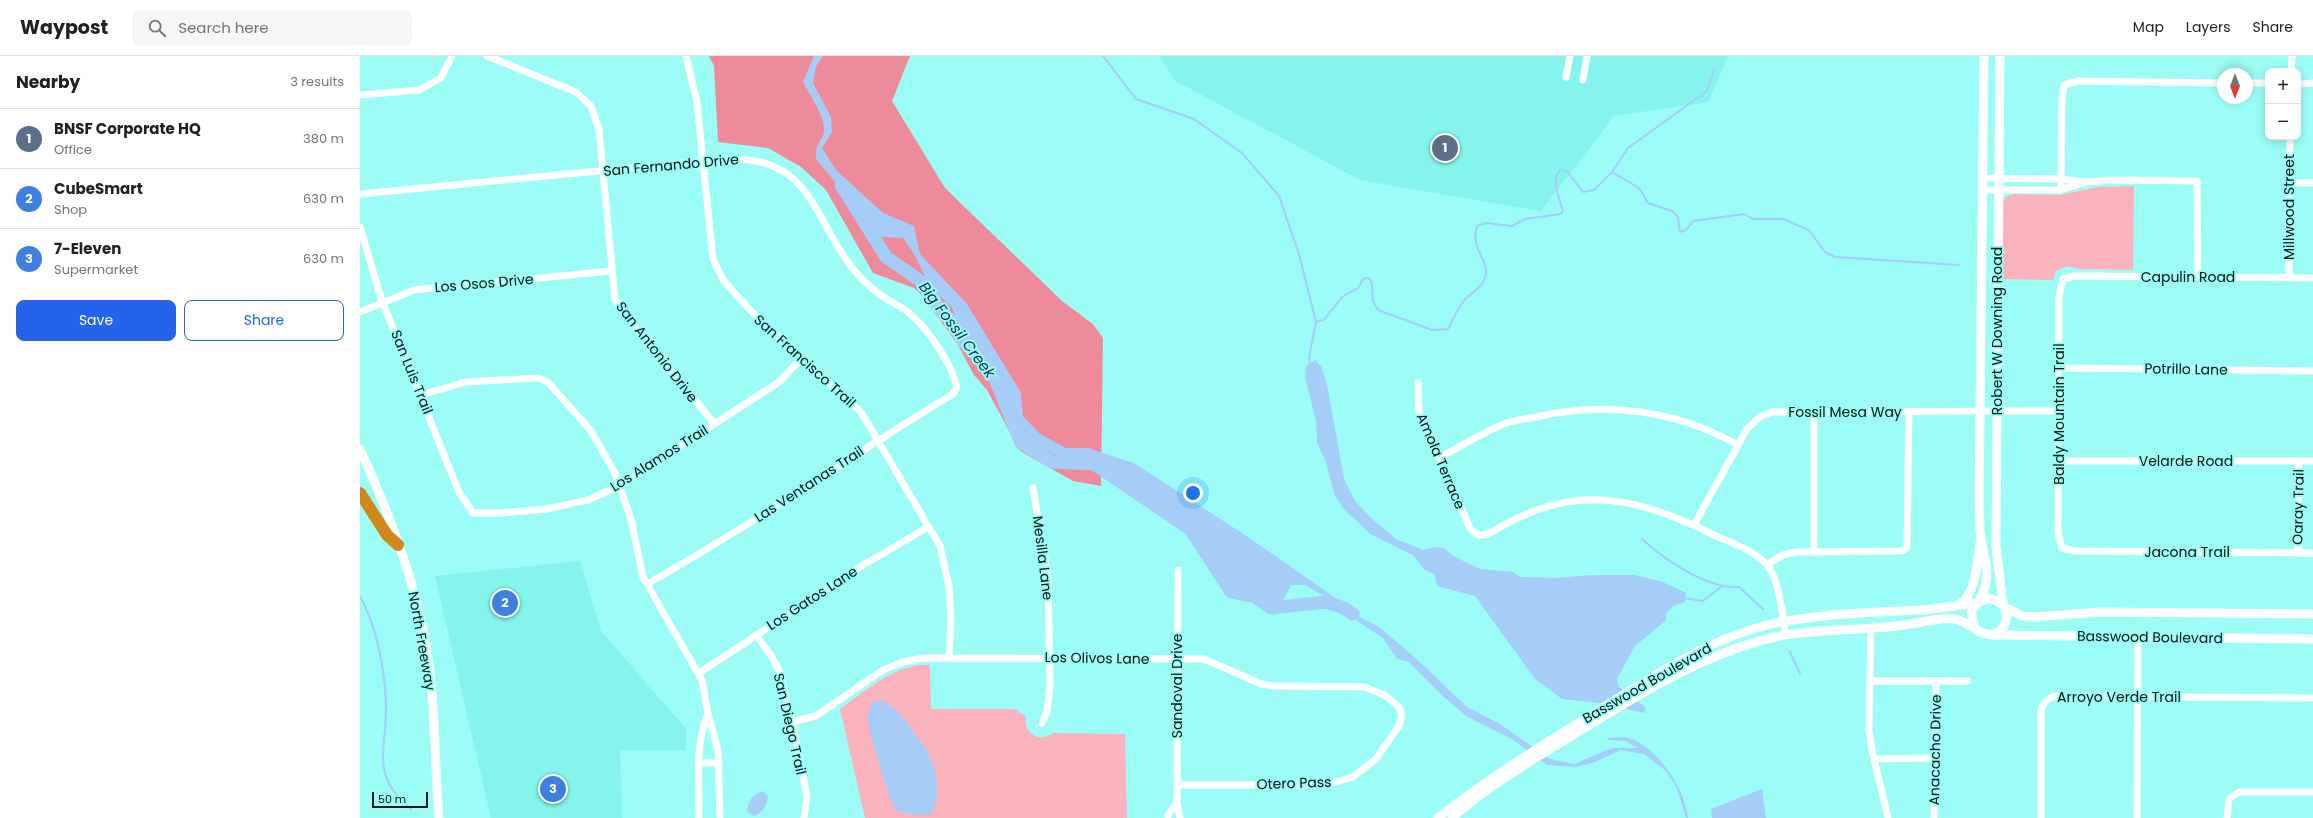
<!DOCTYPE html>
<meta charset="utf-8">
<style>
:root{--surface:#fff;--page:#f6f6f6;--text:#202124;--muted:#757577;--line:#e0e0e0;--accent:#2563eb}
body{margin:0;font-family:Poppins,sans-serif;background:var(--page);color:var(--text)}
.controls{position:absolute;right:12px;top:12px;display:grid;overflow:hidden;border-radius:8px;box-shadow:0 2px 10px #0003}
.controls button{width:36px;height:36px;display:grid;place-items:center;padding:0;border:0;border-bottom:1px solid var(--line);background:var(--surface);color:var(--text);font:20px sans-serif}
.compass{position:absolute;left:1857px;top:12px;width:36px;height:36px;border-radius:50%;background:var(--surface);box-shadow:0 2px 10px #0003;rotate:180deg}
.scale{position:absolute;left:12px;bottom:10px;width:56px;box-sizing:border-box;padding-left:4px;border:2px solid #011412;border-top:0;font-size:11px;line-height:14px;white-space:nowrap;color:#011412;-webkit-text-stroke:3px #9bfdf6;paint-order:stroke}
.you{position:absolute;left:833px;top:437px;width:14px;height:14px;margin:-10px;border:3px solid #fff;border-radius:50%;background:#1a73e8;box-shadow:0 0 0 6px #1a73e833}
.badge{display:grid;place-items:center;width:26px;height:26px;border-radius:50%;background:var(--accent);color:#fff;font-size:13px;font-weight:700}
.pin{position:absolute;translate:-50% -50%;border:2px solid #fff;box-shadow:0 1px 4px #0006}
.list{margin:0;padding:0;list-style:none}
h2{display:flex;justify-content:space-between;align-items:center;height:52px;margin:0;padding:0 16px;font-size:17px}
h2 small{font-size:13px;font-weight:400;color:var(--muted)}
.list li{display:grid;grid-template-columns:26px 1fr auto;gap:12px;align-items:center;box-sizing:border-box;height:60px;padding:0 16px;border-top:1px solid var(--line)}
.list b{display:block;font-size:15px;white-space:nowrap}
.list p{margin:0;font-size:13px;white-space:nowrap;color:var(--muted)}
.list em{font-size:13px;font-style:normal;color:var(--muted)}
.actions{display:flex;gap:8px;padding:12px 16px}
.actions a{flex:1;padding:9px 0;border:1px solid var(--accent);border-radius:8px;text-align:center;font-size:14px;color:var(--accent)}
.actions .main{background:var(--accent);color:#fff}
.icon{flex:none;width:22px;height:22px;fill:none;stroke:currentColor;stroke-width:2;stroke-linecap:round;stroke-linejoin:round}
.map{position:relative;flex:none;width:1953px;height:762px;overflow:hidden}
header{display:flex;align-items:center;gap:24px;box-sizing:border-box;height:56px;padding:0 20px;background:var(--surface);border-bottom:1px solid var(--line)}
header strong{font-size:19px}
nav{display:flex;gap:22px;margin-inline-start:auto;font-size:14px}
.search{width:280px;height:36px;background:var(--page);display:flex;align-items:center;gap:10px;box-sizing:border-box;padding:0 14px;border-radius:8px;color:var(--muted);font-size:15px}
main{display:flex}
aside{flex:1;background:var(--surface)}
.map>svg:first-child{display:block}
</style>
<header>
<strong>Waypost</strong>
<div class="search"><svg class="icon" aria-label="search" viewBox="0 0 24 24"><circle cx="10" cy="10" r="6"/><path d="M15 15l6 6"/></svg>Search here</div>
<nav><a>Map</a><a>Layers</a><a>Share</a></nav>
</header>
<main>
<aside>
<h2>Nearby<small>3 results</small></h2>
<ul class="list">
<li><span class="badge" style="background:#5c6f8a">1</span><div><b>BNSF Corporate HQ</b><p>Office</p></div><em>380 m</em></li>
<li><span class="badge" style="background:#3f7fe0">2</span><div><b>CubeSmart</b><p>Shop</p></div><em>630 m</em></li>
<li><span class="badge" style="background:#3f7fe0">3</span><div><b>7-Eleven</b><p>Supermarket</p></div><em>630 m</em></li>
</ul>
<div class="actions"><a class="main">Save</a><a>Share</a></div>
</aside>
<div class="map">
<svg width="1953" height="762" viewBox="0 0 1953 762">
<rect width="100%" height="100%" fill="#9bfdf6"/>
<!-- built -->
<g fill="#84f4ec">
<polygon points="800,0 1368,0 1348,46 1254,60 1181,155 1000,124 814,24"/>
<polygon points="220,505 241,575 326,673 326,694 260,694 262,762 131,762 75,520"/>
</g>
<!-- green -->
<g fill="#fab2bc">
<polygon points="1774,130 1773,214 1720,213 1707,210 1696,215 1693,224 1643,223 1643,146 1646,141 1653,138 1700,139 1738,131"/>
<path d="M558,609H570L571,653H654L666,660C663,677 679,688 693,677L765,678L767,762H505L480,653C504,636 528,614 558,609Z"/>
</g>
<!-- forest -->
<polygon fill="#ee8b9b" points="349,0 550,0 532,45 585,132 702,245 733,268 743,282 741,430 713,425 660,395 627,334 614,319 598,289 563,240 554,232 513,217 466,134 441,111 408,92 358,86 354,10"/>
<!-- water -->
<g fill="#a5cdf7">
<path d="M454,0H463L456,11L453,27L471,61L472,76L462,92L476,114L523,157L554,170L560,198L607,248L661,337L663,360L680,378L706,392H728L774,407L888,481L974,541L1000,561L1022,573L1062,608L1107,651L1140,668L1190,703L1214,708L1252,692H1278L1266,685L1248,684L1247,682C1256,682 1267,680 1275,684C1302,699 1324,732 1328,762H1326L1316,730L1306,715L1284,698L1261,694L1233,707L1217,711L1187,709L1152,683L1106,660L1083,640L1049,606L1037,603L1023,582L997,565L964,540L945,529H931L915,559C905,553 900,542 892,533L875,534L870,524L858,513L823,468L774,427L731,402H701L664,386L657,375L635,316L619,293L603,278L592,252L569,229L556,201L543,182L521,181L456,103C454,87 464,84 464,74C464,58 450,40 443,26Z"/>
<polygon points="955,304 961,310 967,328 984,423 995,445 1011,462 1036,483 1063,494 1076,491 1084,492 1093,500 1120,513 1153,516 1160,521 1197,522 1231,519 1275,519 1303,526 1326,537 1325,546 1313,550 1306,557 1306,564 1275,590 1257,623 1258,630 1286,652 1284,657 1240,647 1202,643 1175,623 1115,540 1077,530 1074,518 1065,514 1053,499 1010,478 984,453 975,440 965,404 957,386 956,365 945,321 946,310"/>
<path d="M521,644C538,652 546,665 557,681C561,687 566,692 569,699C578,716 581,741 571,758C560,759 545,761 535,752C530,747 507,671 508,661C508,656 511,650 513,646Z"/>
<polygon points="1402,733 1406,762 1352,762 1351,753"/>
<path d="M403,735L408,740C407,750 403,756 394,760L387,756C388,744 392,739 403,735Z"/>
</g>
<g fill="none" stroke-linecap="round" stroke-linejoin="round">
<!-- stream -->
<g stroke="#a5cdf7" stroke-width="2">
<polyline points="743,0 776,43 834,63 882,97 919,140 939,198 956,266 949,301 950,309"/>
<polyline points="1252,116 1279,132 1288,147 1312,155 1318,161 1320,176 1326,174 1333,165 1384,158 1393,163 1423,163 1449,174 1465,196 1475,201 1599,209"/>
<path d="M956,266L964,264L982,241L998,232L1003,223L1009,222L1012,227L1013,245L1018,254L1072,274L1088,273C1093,264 1097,254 1103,246C1111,235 1124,233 1126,217C1127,202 1110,191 1117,170L1126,167L1152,170L1165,163L1201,158L1203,155C1199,141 1191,126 1200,114L1207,115L1223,136L1234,134L1252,116L1268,92L1347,35L1354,14"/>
<path d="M1282,483C1305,504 1347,533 1379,531L1403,553"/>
<path d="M0,540C17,572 24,610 26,646C28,691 8,718 51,753"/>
<polyline points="1323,542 1343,545 1362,530"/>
<polyline points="1430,596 1440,618"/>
</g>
<!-- river -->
<polyline stroke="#a5cdf7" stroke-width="13" points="481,129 526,201 565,228 581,255 597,270 603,285 632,315 661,387 692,406 734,408 830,473 871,536 895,541 911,552 966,546 984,552 993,558"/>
<!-- street -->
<g stroke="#fff" stroke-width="7">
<polyline points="127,0 216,36 231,50 239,73 255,243 278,275 354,367"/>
<polyline points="326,0 337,46 353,203 363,224 393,257 501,356 580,490 589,530 591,563 589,602"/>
<polyline points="1931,15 1932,0"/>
<polyline points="1206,21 1210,0"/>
<polyline points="1223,24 1227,0"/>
<polyline points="1887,27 1908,27"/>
<polyline points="1938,28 1953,27"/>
<polyline points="0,39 59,34 81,22 92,0"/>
<polyline points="1621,122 1701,123 1724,126"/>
<polyline points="1929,127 1953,127"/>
<polyline points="1621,134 1701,134 1726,126 1751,124 1837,125 1838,221"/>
<polyline points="1701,134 1702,43 1704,29 1717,25 1863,27"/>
<path d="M0,138L342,105C370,103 396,100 421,114C452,132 464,171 483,199C493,215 506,229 522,240C530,246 541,250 548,256C568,273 591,306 597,331L593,338C491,400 392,469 287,528"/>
<polyline points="0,171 22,245 99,436 113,457 142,457 187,453 228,444 259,430 419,326 441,303"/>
<polyline points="1929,221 1930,81"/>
<polyline points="1953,222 1714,220 1703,223 1699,240 1698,478 1702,492 1714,495 1953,497"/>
<polyline points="0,256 54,234 252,215"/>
<polyline points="1699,312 1953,315"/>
<path d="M1058,327L1059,356L1110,472L1117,479H1125C1143,470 1161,459 1180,453C1240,431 1297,451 1352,478C1369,486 1394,494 1407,509C1420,524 1422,560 1426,579"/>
<polyline points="61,339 106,326 177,322 188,326 231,375 255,417 271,463 283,521 342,624 348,658 358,694 360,762"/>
<polyline points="1454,356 1454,496"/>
<path d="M1079,402C1100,391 1121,377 1144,368C1154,364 1166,363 1176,361C1246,345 1316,354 1378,389"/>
<polyline points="1699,405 1953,405"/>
<polyline points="673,432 688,521 690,630 687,656 682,667"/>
<polyline points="1334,469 1387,373 1400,361 1412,356 1699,355"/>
<polyline points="1938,497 1939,405"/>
<polyline points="1407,509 1423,499 1436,496 1542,495 1547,492 1549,356"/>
<polyline points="1511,573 1509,673 1512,694 1528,762"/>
<polyline points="396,579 412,601 419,614 434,672 447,741 444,762"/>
<polyline points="339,617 500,511 568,471"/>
<polyline points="1510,625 1608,625"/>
<polyline points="432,666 456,660 523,614 543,606 564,602 844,603 901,628 914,630 1005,631 1026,640 1039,651 1042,659 1039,670 1016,703 993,721 965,729 817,729"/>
<polyline points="1515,703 1575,702"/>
<polyline points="340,707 359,707"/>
<polyline points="817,746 818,514"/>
<path d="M339,762C340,728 334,690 348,658"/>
<polyline points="808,762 808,759 817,746 820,762"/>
<polyline points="1574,762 1576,625"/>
<path d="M1681,762V655C1683,646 1687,643 1695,640L1953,642"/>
<polyline points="1777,762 1778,581"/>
<polyline points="1867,762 1869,743 1879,736 1953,736"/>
</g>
<!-- secondary -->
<g stroke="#fff" stroke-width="9">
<polyline points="1640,0 1636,490 1643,549"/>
<path d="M0,393C27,452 51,514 64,578C76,639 74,701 79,762"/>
<path d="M1619,545C1633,520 1625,508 1621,482C1619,472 1620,461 1619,451L1624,0"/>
<path d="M1600,548C1617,536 1617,506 1620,487"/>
<polyline points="1644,551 1663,560 1673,561 1741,556 1953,558"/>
<polyline points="1632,579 1953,583"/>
<path d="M1078,762C1127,723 1180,691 1233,658C1288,623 1343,586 1407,569C1458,557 1509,557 1560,554C1579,553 1598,549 1617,547"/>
<path d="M1092,762C1128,730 1169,706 1210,681C1275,641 1339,599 1415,581C1447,574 1480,575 1513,572C1533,571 1553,568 1573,564C1580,563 1588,562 1595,563C1607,565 1615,576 1626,578C1644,581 1652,561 1642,548L1630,542L1617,547L1611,557L1615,571"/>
</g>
<!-- highway -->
<polyline stroke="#d1881b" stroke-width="12" points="0,437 27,479 38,489"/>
</g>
<g text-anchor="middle" stroke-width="4" stroke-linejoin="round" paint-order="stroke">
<!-- street labels -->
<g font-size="14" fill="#011412" stroke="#9bfdf6">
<text transform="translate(311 109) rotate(-5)" y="5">San Fernando Drive</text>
<text transform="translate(1929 151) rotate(-90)" y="5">Millwood Street</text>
<text x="1828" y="226">Capulin Road</text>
<text transform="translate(124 227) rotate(-5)" y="5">Los Osos Drive</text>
<text transform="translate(1637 275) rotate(-90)" y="5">Robert W Downing Road</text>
<text transform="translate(297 296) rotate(52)" y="5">San Antonio Drive</text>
<text transform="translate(445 305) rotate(42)" y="5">San Francisco Trail</text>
<text transform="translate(1826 313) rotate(1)" y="5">Potrillo Lane</text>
<text transform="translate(52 316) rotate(68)" y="5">San Luis Trail</text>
<text x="1485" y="361">Fossil Mesa Way</text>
<text transform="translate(1699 358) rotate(-90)" y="5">Baldy Mountain Trail</text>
<text transform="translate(299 402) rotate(-32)" y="5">Los Alamos Trail</text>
<text transform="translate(1081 405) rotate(67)" y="5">Amola Terrace</text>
<text x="1826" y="410">Velarde Road</text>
<text transform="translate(449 428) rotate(-33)" y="5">Las Ventanas Trail</text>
<text transform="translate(1938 451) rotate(-89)" y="5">Oaray Trail</text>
<text x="1827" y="501">Jacona Trail</text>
<text transform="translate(683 502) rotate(83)" y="5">Mesilla Lane</text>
<text transform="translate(452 542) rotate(-33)" y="5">Los Gatos Lane</text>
<text transform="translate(1790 581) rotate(1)" y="5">Basswood Boulevard</text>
<text transform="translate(62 585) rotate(80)" y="5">North Freeway</text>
<text transform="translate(737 602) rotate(1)" y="5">Los Olivos Lane</text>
<text transform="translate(1287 627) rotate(-30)" y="5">Basswood Boulevard</text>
<text transform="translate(817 630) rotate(-90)" y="5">Sandoval Drive</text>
<text x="1759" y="646">Arroyo Verde Trail</text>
<text transform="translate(430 668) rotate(77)" y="5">San Diego Trail</text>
<text transform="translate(1575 694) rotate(-89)" y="5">Anacacho Drive</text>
<text transform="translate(934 727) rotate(-2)" y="5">Otero Pass</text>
</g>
<!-- water labels -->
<g font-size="15" font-style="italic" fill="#14304c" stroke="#9bfdf6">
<text transform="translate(597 274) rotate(53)" y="5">Big Fossil Creek</text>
</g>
</g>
</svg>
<div class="controls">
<button>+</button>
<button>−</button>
</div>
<svg class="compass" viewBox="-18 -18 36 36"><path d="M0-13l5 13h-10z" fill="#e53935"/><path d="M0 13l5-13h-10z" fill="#757577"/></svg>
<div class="scale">50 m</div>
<div class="you"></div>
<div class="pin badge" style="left:1085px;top:92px;background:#5c6f8a">1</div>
<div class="pin badge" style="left:145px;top:547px;background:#3f7fe0">2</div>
<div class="pin badge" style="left:193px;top:733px;background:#3f7fe0">3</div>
</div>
</main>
